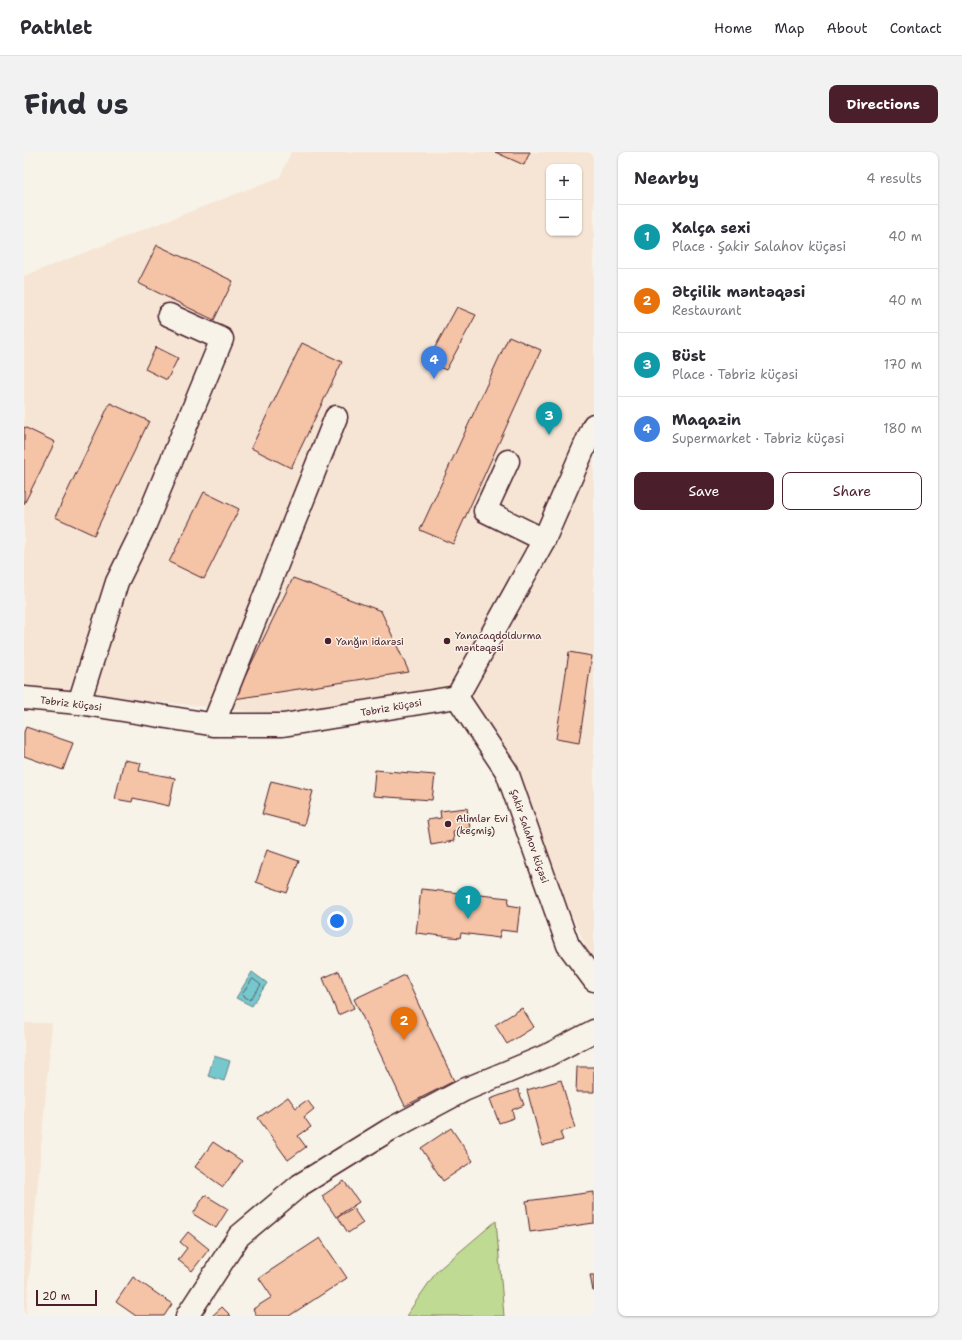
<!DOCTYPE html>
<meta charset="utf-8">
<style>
:root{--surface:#fff;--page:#f2f2f3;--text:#2b2b33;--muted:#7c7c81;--line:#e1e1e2;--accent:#4a1f2b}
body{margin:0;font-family:"Shantell Sans",sans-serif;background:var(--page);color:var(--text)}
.controls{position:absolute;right:12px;top:12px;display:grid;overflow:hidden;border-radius:8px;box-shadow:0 1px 3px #0004}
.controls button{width:36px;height:36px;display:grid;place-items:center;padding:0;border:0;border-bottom:1px solid var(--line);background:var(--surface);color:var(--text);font:20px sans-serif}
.scale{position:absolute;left:12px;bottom:10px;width:61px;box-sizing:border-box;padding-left:4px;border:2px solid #4a1f2b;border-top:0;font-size:11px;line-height:14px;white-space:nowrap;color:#4a1f2b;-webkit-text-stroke:3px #f7f3e8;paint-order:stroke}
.you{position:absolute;left:313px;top:769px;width:14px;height:14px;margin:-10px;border:3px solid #fff;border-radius:50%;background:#1a73e8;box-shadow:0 0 0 6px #1a73e833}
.badge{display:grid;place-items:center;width:26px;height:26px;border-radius:50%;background:var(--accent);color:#fff;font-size:13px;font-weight:700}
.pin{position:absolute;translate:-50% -33px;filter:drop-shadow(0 1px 2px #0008)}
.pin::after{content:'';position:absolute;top:21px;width:14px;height:12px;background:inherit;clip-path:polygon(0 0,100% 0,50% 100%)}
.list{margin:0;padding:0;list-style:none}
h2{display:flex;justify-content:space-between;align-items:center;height:52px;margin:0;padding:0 16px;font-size:17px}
h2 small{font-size:13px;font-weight:400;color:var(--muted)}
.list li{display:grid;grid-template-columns:26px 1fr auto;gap:12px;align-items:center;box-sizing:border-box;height:64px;padding:0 16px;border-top:1px solid var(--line)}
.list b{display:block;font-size:15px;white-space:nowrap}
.list p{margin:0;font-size:13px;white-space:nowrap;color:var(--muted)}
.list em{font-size:13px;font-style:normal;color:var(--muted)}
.actions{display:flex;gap:8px;padding:12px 16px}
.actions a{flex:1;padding:9px 0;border:1px solid var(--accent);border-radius:8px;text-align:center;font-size:14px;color:var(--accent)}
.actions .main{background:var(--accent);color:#fff}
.map{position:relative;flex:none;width:570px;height:1164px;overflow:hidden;border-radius:8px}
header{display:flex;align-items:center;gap:24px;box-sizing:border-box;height:56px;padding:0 20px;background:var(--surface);border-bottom:1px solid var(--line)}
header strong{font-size:19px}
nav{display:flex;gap:22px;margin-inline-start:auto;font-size:14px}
.intro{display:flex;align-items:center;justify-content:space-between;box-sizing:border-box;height:96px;padding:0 24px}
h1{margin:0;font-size:28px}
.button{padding:10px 18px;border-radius:8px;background:var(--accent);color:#fff;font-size:14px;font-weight:700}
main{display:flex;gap:24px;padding:0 24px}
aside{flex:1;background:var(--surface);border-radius:8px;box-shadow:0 1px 3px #0004}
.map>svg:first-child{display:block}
</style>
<header>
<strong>Pathlet</strong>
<nav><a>Home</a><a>Map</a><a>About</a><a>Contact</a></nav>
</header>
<div class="intro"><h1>Find us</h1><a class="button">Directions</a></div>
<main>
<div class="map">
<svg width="570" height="1164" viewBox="0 0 570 1164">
<rect width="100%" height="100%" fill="#f7f3e8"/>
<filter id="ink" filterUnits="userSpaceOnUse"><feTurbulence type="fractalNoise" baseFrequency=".025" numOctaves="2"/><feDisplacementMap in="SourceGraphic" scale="8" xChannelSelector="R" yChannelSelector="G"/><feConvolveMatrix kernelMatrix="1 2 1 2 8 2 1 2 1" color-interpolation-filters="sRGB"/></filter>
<g filter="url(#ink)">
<!-- built -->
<g fill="#f6e5d4" fill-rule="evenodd">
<path d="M267,0H570V808L566,804L451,547L260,563L0,536V124L256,25ZM525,15H555V81H525Z"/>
<polygon points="0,871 28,871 2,1164 0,1164"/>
</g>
<!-- green -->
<polygon fill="#bfdb93" stroke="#847d5f" points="472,1069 480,1164 382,1164 413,1119"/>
<!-- water -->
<g fill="#76c8cd" stroke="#64848c">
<polygon points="228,820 243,831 228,854 212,846"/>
<polygon points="190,904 206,909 200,929 184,924"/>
</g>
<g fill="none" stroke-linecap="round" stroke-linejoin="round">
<!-- shore -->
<polygon stroke="#5c636c" stroke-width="1" points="229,827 237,833 226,848 218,843"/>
</g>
<!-- building -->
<g fill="#f5c3a6" stroke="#4a1f2b">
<polygon points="471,0 506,0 500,13"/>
<polygon points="133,93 209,129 190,168 114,131"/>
<polygon points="433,155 452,163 422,218 403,210"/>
<polygon points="485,184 517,198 429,392 396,378"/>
<polygon points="278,191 318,210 267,316 227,296"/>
<polygon points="132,195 154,206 143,228 121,217"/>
<polygon points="86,251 125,269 70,383 31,365"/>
<polygon points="0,275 31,290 0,352"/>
<polygon points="180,340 215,357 180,427 145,410"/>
<polygon points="269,426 357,459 385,520 210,547"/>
<polygon points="545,500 568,504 555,591 532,587"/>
<polygon points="2,575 49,591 39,618 0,604 0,580"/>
<polygon points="100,608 117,611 115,619 151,626 145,654 109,646 108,650 91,647"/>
<polygon points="351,618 411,623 408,648 349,644"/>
<polygon points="247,629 289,639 280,673 238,662"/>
<polygon points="443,656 446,676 429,679 430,689 407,693 403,668 417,666 416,659"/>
<polygon points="243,698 275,709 263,741 232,730"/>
<polygon points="397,737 485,746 484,753 496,755 493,780 477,778 475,786 437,781 436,786 392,781"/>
<polygon points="315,819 330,856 314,863 299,826"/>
<polygon points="381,823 430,929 381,954 330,847"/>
<polygon points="498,856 510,875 483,892 471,873"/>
<polygon points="553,915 570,915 570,940 552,940"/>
<polygon points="537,928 551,976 536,980 539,988 518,994 503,938"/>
<polygon points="494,937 500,953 488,958 490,966 475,971 466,947"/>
<polygon points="264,945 272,956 283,948 290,957 280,965 287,975 274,984 282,995 264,1008 234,966"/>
<polygon points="427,976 449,1009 419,1029 397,996"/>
<polygon points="189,990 218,1009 199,1035 171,1015"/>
<polygon points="320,1029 335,1050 312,1065 298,1044"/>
<polygon points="570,1040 570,1071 506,1080 502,1049"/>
<polygon points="181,1043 204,1057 192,1076 169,1062"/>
<polygon points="329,1056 339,1071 324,1081 314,1065"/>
<polygon points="164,1080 185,1097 168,1119 154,1108 163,1096 156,1090"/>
<polygon points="296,1086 323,1126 265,1164 233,1164 229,1157 248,1145 235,1126"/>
<polygon points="566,1123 570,1123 570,1139 569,1139"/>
<polygon points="109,1125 148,1152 140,1164 112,1164 92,1150"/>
<polygon points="198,1155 207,1164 188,1164"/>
</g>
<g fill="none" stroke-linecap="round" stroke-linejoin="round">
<!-- minor casing -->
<g stroke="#4a1f2b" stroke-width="25">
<g id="minor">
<polyline points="484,309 461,359 520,388"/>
<polyline points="433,545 483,620 544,793 570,828"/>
<polyline points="55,551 93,430 120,375 198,187 145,163"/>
<polyline points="189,573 312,265"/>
<polyline points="163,1164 215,1084 276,1033 365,978 440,938 524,903 570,879"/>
</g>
</g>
<!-- major casing -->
<g stroke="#4a1f2b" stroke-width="25">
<polyline id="major" points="0,546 55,551 192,573 259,573 433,545 520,388 570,273"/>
</g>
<!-- minor -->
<use href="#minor" stroke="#f7f3e8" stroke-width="22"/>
<!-- major -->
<use href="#major" stroke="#f7f3e8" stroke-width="22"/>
</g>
</g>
<!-- markers -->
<g fill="#4a1f2b" stroke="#f7f3e8" stroke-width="1.5">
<circle cx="304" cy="489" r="4"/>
<circle cx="423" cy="489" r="4"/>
<circle cx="424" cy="672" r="4"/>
</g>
<g text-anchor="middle" stroke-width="3" stroke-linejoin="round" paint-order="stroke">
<!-- poi labels -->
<g font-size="10" fill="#4a1f2b" stroke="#f7f3e8" text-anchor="start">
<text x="431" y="487">Yanacaqdoldurma<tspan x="431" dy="12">məntəqəsi</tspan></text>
<text x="312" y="493">Yanğın idarəsi</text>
<text x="432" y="670">Alimlər Evi<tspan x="432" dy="12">(keçmiş)</tspan></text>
</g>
<!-- street labels -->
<g font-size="10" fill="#4a1f2b" stroke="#f7f3e8">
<text transform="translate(47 551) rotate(7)" y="4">Təbriz küçəsi</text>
<text transform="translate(367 555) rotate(-10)" y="4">Təbriz küçəsi</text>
<text transform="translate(506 684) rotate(71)" y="4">Şakir Salahov küçəsi</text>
</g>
</g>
</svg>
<div class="controls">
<button>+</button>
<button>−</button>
</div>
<div class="scale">20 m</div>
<div class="you"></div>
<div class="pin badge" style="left:444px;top:767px;background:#0f9aa8">1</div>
<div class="pin badge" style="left:380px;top:888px;background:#e8710a">2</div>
<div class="pin badge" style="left:525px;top:283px;background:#0f9aa8">3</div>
<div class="pin badge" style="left:410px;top:227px;background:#3f7fe0">4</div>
</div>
<aside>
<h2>Nearby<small>4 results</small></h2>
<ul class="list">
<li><span class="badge" style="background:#0f9aa8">1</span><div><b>Xalça sexi</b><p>Place · Şakir Salahov küçəsi</p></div><em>40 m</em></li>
<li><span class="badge" style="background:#e8710a">2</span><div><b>Ətçilik məntəqəsi</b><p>Restaurant</p></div><em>40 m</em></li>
<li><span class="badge" style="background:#0f9aa8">3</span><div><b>Büst</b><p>Place · Təbriz küçəsi</p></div><em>170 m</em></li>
<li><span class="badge" style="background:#3f7fe0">4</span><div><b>Maqazin</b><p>Supermarket · Təbriz küçəsi</p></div><em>180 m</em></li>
</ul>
<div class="actions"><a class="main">Save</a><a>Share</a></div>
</aside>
</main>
